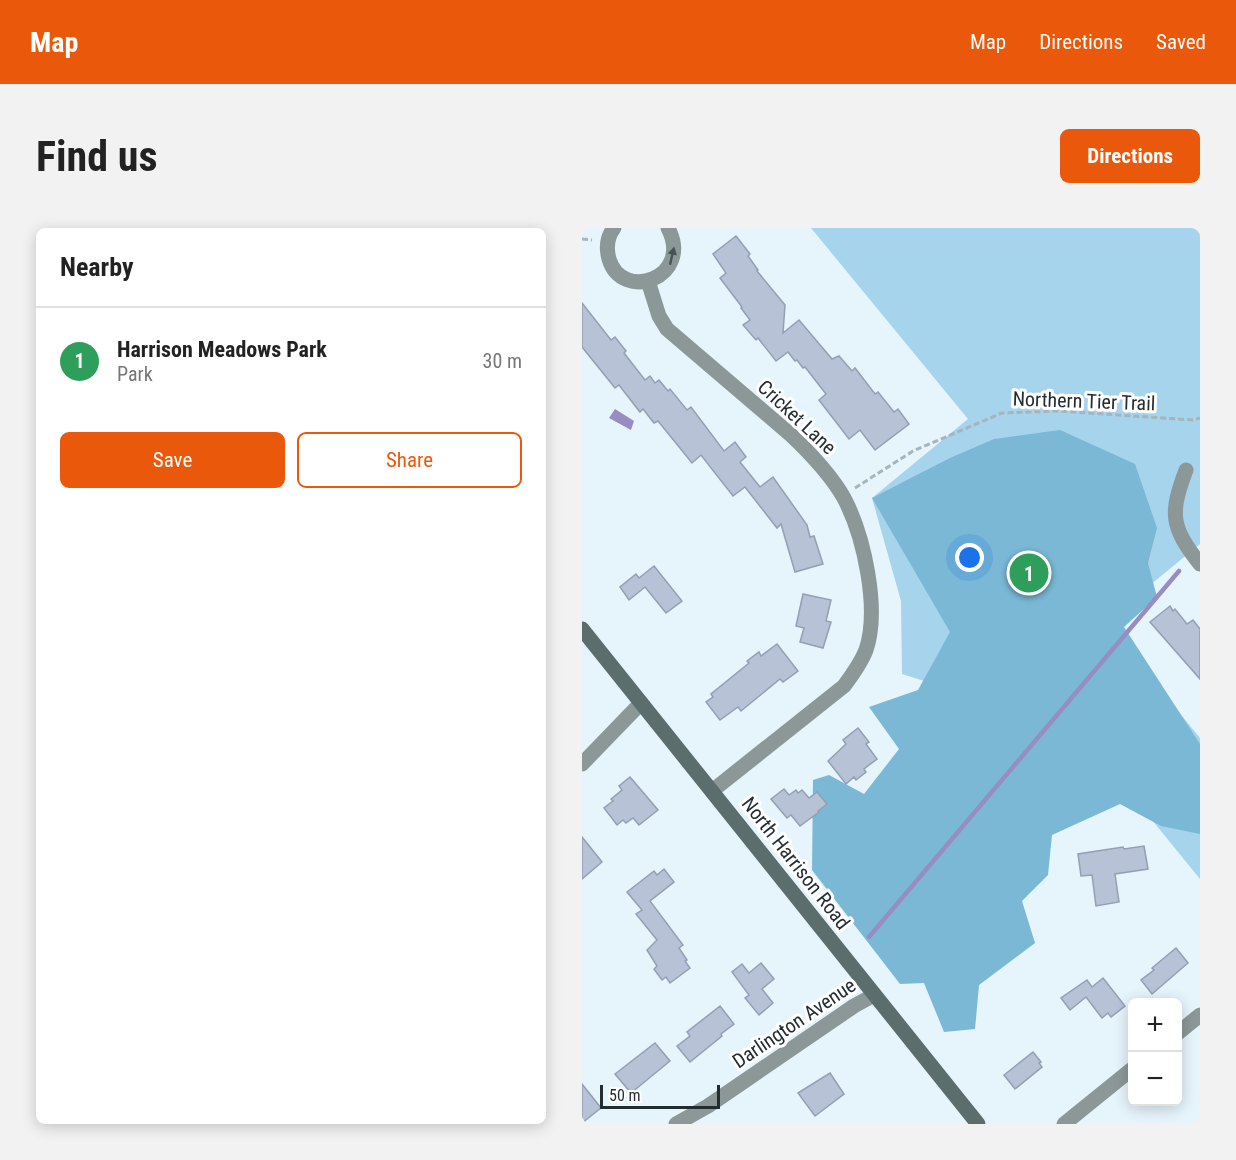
<!DOCTYPE html>
<meta charset="utf-8">
<style>
:root{--surface:#fff;--page:#f2f2f2;--text:#222;--muted:#767676;--line:#e0e0e0;--accent:#ea580c}
body{margin:0;font-family:"Roboto Condensed",sans-serif;background:var(--page);color:var(--text)}
.controls{position:absolute;right:18px;bottom:18px;display:grid;overflow:hidden;border-radius:9px;box-shadow:0 3px 15px #0003}
.controls button{width:54px;height:54px;display:grid;place-items:center;padding:0;border:0;border-bottom:2px solid var(--line);background:var(--surface);color:var(--text);font:30px sans-serif}
.scale{position:absolute;left:18px;bottom:15px;width:120px;box-sizing:border-box;padding-left:6px;border:3px solid #232c31;border-top:0;font-size:16px;line-height:21px;white-space:nowrap;color:#232c31;-webkit-text-stroke:4px #fff;paint-order:stroke}
.you{position:absolute;left:388px;top:330px;width:21px;height:21px;margin:-15px;border:4px solid #fff;border-radius:50%;background:#1a73e8;box-shadow:0 0 0 9px #1a73e833}
.badge{display:grid;place-items:center;width:39px;height:39px;border-radius:50%;background:var(--accent);color:#fff;font-size:20px;font-weight:700}
.pin{position:absolute;translate:-50% -50%;border:3px solid #fff;box-shadow:0 2px 6px #0006}
.list{margin:0;padding:0;list-style:none}
h2{display:flex;justify-content:space-between;align-items:center;height:78px;margin:0;padding:0 24px;font-size:26px}
h2 small{font-size:20px;font-weight:400;color:var(--muted)}
.list li{display:grid;grid-template-columns:39px 1fr auto;gap:18px;align-items:center;box-sizing:border-box;height:108px;padding:0 24px;border-top:2px solid var(--line)}
.list b{display:block;font-size:22px;white-space:nowrap}
.list p{margin:0;font-size:20px;white-space:nowrap;color:var(--muted)}
.list em{font-size:20px;font-style:normal;color:var(--muted)}
.actions{display:flex;gap:12px;padding:18px 24px}
.actions a{flex:1;padding:14px 0;border:2px solid var(--accent);border-radius:9px;text-align:center;font-size:21px;color:var(--accent)}
.actions .main{background:var(--accent);color:#fff}
.map{position:relative;flex:none;width:618px;height:896px;overflow:hidden;border-radius:9px}
header{display:flex;align-items:center;gap:36px;box-sizing:border-box;height:84px;padding:0 30px;background:var(--accent);color:#fff}
header strong{font-size:28px}
nav{display:flex;gap:33px;margin-inline-start:auto;font-size:21px}
.intro{display:flex;align-items:center;justify-content:space-between;box-sizing:border-box;height:144px;padding:0 36px}
h1{margin:0;font-size:42px}
.button{padding:15px 27px;border-radius:9px;background:var(--accent);color:#fff;font-size:21px;font-weight:700}
main{display:flex;gap:36px;padding:0 36px}
aside{flex:1;background:var(--surface);border-radius:9px;box-shadow:0 3px 15px #0003}
.map>svg:first-child{display:block}
</style>
<header>
<strong>Map</strong>
<nav><a>Map</a><a>Directions</a><a>Saved</a></nav>
</header>
<div class="intro"><h1>Find us</h1><a class="button">Directions</a></div>
<main>
<aside>
<h2>Nearby<small></small></h2>
<ul class="list">
<li><span class="badge" style="background:#2e9e5b">1</span><div><b>Harrison Meadows Park</b><p>Park</p></div><em>30 m</em></li>
</ul>
<div class="actions"><a class="main">Save</a><a>Share</a></div>
</aside>
<div class="map">
<svg width="618" height="896" viewBox="0 0 618 896">
<rect width="100%" height="100%" fill="#e6f4fc"/>
<!-- green -->
<polygon fill="#a5d4ec" points="229,0 618,0 618,316 523,394 618,510 618,651 469,468 447,486 320,446 319,373 290,270 386,191"/>
<!-- forest -->
<polygon fill="#7ab8d5" points="478,202 553,236 575,300 566,335 575,369 542,399 618,516 618,606 579,598 538,576 470,607 466,647 440,673 453,715 397,757 393,801 362,804 342,755 318,756 230,642 231,552 247,547 282,566 317,521 287,479 336,462 368,404 290,270 368,230 412,211"/>
<!-- water -->
<polygon fill="#988dc1" points="33,181 52,193 49,202 27,190"/>
<g fill="none" stroke-linecap="round" stroke-linejoin="round">
<!-- stream -->
<polyline stroke="#988dc1" stroke-width="4.5" points="287,709 597,343"/>
</g>
<!-- building -->
<g fill="#b7c2d6" stroke="#949fb2" stroke-width="1.5">
<polygon points="154,8 168,26 166,28 176,42 175,43 203,77 201,105 217,92 250,131 257,128 270,143 273,140 293,166 296,164 312,184 316,181 327,196 293,222 278,202 267,211 237,172 244,166 223,139 221,140 215,132 213,133 206,124 194,133 176,110 174,112 161,97 168,92 159,80 160,79 138,50 144,45 131,26"/>
<polygon points="0,75 29,112 33,109 44,123 42,125 63,152 68,148 73,155 77,152 86,163 88,161 105,182 109,179 142,223 153,214 164,229 158,234 178,259 191,249 225,297 228,309 232,308 241,336 213,344 199,296 195,300 163,259 151,268 119,227 110,235 76,193 72,195 61,181 58,184 37,157 33,160 0,119"/>
<polygon points="72,338 100,373 84,385 63,359 47,372 38,359 54,346 57,350"/>
<polygon points="221,366 249,372 244,393 249,394 241,420 218,414 222,400 214,398"/>
<polygon points="588,378 591,383 593,381 605,396 611,392 618,401 618,451 568,394"/>
<polygon points="195,416 216,443 201,454 198,451 159,483 156,479 138,492 124,474 131,469 129,466 167,435 165,433 177,424 179,428"/>
<polygon points="276,500 287,514 284,516 295,531 282,541 284,544 274,552 272,549 264,556 246,533 264,516 261,512"/>
<polygon points="48,549 76,582 57,597 51,590 44,595 41,592 35,597 22,580 31,573 29,571 40,562 37,558"/>
<polygon points="202,561 207,567 214,562 216,565 220,562 227,570 235,564 245,576 236,583 237,584 218,598 209,587 205,590 189,571"/>
<polygon points="0,609 20,634 0,651"/>
<polygon points="562,618 566,641 533,646 537,674 514,678 510,647 499,648 496,626 541,619 542,621"/>
<polygon points="82,641 92,654 68,673 101,717 97,720 105,732 103,733 108,740 88,755 84,749 80,752 72,741 75,738 65,722 75,712 54,686 60,682 45,664 72,643 75,647"/>
<polygon points="594,720 606,735 570,766 559,752 572,742 570,740"/>
<polygon points="179,735 192,751 180,761 191,775 177,787 163,770 167,767 150,744 160,736 167,745"/>
<polygon points="521,750 543,778 529,789 526,785 520,790 504,769 488,782 479,770 505,752 510,759"/>
<polygon points="138,778 152,796 139,806 140,808 108,834 95,818 108,808 105,804"/>
<polygon points="73,815 88,833 49,865 33,846"/>
<polygon points="451,824 459,834 457,835 460,839 433,861 422,847"/>
<polygon points="248,845 262,866 233,888 216,865"/>
<polygon points="0,856 19,880 0,895"/>
</g>
<g fill="none" stroke-linecap="round" stroke-linejoin="round">
<!-- path -->
<g stroke="#a7b4bb" stroke-width="3" stroke-dasharray="6 3" stroke-linecap="butt">
<polyline points="0,11 10,12"/>
<polyline points="273,260 331,223 420,185 476,183 611,192 618,190"/>
</g>
<!-- street -->
<g stroke="#8c9898" stroke-width="15">
<path d="M32,0C25,9 24,20 27,31C40,75 112,50 86,0"/>
<path d="M66,53L77,88L85,101L209,207C228,225 249,247 262,270C282,308 298,381 284,422C279,435 271,446 262,458L130,563"/>
<path d="M604,242C588,285 588,298 618,336"/>
<polyline points="0,536 59,475"/>
<polyline points="596,805 618,787"/>
<polyline points="94,896 126,878 272,778 292,767"/>
<polyline points="482,896 550,841"/>
</g>
<!-- secondary -->
<polyline stroke="#5c6d6d" stroke-width="15" points="0,401 396,896"/>
</g>
<!-- one-way arrows -->
<defs><path id="oneway-solid" d="M-6-.8H1V-3.2L6.5 0L1 3.2V.8H-6Z" transform="scale(1.5)"/></defs>
<use fill="#485255" href="#oneway-solid" transform="translate(90 28) rotate(-77)"/>
<g text-anchor="middle" stroke-width="6" stroke-linejoin="round" paint-order="stroke">
<!-- street labels -->
<g font-size="20" fill="#232c31" stroke="#fff">
<text transform="translate(502 173) rotate(2)" y="7">Northern Tier Trail</text>
<text transform="translate(215 189) rotate(43)" y="7">Cricket Lane</text>
<text transform="translate(214 635) rotate(52)" y="7">North Harrison Road</text>
<text transform="translate(212 795) rotate(-34)" y="7">Darlington Avenue</text>
</g>
</g>
</svg>
<div class="controls">
<button>+</button>
<button>−</button>
</div>
<div class="scale">50 m</div>
<div class="you"></div>
<div class="pin badge" style="left:447px;top:345px;background:#2e9e5b">1</div>
</div>
</main>
